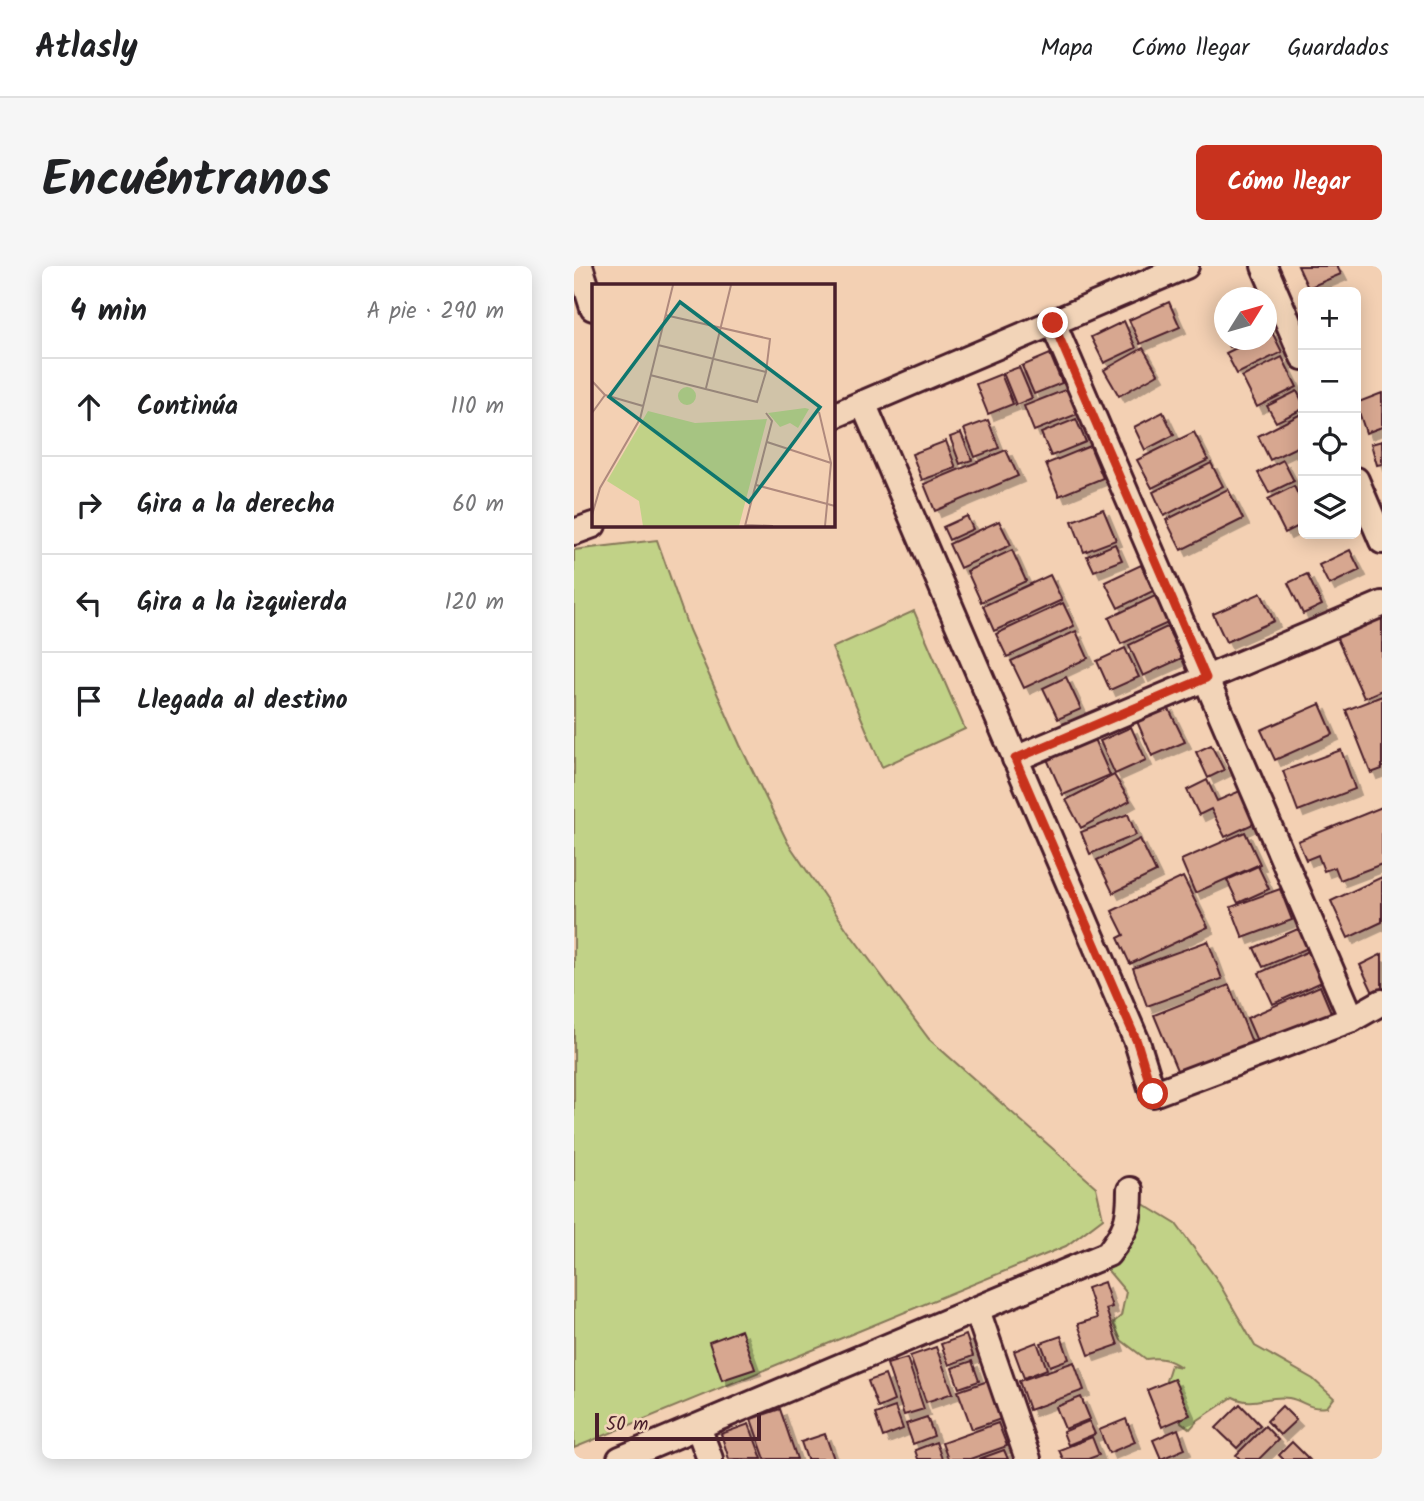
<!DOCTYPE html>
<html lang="es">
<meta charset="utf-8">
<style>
:root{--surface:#fff;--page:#f6f6f6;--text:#202124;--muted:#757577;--line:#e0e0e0;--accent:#c8321e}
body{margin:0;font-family:Kalam,sans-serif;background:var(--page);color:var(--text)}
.controls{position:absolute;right:21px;top:21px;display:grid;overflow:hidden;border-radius:10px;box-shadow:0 4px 18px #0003}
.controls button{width:63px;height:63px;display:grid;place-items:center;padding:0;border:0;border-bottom:2px solid var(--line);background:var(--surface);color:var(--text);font:35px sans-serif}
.compass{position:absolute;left:640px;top:21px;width:63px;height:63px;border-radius:50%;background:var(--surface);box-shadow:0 4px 18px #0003;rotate:53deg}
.scale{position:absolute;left:21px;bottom:18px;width:166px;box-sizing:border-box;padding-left:7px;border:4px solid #4a1f2b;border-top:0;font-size:19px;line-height:24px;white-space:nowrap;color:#4a1f2b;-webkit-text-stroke:5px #f2d4b8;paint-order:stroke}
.stop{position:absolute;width:21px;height:21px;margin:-16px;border:5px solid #c8321e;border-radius:50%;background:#fff}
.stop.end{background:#c8321e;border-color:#fff;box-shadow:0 2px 7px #0008}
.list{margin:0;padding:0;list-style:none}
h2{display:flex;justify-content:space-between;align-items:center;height:91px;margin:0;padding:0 28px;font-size:30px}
h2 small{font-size:23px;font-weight:400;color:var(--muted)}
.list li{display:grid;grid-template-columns:46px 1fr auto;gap:21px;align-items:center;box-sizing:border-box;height:98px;padding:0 28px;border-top:2px solid var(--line)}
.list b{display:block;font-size:26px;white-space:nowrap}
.list em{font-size:23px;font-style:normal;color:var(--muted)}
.icon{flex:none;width:38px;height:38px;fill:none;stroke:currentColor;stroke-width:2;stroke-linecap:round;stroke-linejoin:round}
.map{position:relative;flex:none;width:808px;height:1193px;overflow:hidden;border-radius:10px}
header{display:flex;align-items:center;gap:42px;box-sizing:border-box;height:98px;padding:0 35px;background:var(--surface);border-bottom:2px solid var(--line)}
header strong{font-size:33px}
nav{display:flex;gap:38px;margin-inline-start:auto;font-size:24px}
.intro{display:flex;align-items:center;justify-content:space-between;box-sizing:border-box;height:168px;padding:0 42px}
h1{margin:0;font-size:49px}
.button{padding:18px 32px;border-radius:10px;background:var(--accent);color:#fff;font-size:24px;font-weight:700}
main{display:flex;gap:42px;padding:0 42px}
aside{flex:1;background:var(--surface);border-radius:10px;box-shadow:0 4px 18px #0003}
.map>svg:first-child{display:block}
</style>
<header>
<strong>Atlasly</strong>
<nav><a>Mapa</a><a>Cómo llegar</a><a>Guardados</a></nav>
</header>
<div class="intro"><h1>Encuéntranos</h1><a class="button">Cómo llegar</a></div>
<main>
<aside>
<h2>4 min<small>A pie · 290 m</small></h2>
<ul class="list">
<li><svg class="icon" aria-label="ahead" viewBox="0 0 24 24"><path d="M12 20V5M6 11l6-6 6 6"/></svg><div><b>Continúa</b></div><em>110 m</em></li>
<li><svg class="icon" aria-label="right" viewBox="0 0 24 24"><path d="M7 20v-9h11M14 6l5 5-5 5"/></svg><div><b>Gira a la derecha</b></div><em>60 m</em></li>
<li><svg class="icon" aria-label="left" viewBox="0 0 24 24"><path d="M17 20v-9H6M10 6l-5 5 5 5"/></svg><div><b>Gira a la izquierda</b></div><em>120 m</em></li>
<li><svg class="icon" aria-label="arrive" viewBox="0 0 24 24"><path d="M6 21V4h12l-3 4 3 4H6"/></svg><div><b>Llegada al destino</b></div></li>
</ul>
</aside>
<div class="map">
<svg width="808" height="1193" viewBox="0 0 808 1193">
<defs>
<filter id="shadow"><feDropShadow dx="6" dy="6" stdDeviation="0" flood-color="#0004"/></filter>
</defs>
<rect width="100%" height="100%" fill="#f3d0b3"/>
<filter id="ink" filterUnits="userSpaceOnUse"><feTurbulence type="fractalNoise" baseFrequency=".0143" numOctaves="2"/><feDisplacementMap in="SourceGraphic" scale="14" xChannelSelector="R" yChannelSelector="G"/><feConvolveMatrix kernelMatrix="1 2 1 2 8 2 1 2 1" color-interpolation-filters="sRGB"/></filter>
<g filter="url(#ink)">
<!-- green -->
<g fill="#c1d287" stroke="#867859" stroke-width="2">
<polygon points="83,274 115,364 166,479 214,577 274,665 355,773 522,921 529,952 492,980 0,1182 0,284"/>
<polygon points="340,345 391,463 308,501 258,382"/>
<path d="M561,933L602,958L642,1012L681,1080L739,1113L760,1132L753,1141C734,1144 731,1135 715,1132C694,1128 680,1142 659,1131L624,1154L616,1163L607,1156L608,1135L590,1121L597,1099L607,1101C595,1093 586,1091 572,1093L547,1074L539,1057L547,1050L552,1026L531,1001Z"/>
</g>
<!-- building -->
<g fill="#d7a790" stroke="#4a1f2b" stroke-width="2" filter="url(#shadow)">
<polygon points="724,0 763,0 767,8 734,22"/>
<polygon points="595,36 606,61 566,78 555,54"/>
<polygon points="692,42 701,58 692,62"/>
<polygon points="550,55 562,82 530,97 517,71"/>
<polygon points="697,64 708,86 663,108 652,87 679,74 692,74 692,67"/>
<polygon points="651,74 670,74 655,81"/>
<polygon points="569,82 584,108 545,130 530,104"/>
<polygon points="476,88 488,117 460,128 448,100"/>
<polygon points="708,91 723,121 683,141 668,111"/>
<polygon points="445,101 458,132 442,139 429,107"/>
<polygon points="427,108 439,138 414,148 402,118"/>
<polygon points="496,122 506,147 460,165 450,140"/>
<polygon points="723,125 729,137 729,143 702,156 693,140"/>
<polygon points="808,127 808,161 792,167 782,137"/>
<polygon points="589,146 600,169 571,184 560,161"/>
<polygon points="729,147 729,178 696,194 684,170"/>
<polygon points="502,153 512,176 477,190 467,167"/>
<polygon points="414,154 425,182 401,191 390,163"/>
<polygon points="620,166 634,194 578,222 563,194"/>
<polygon points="387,167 398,194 386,198 376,171"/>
<polygon points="372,175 382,202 348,214 338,188"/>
<polygon points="808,175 808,198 803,199 797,178"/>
<polygon points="516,180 529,212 485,230 472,198"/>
<polygon points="432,184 444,210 361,245 350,218"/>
<polygon points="709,194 720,215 695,227 684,207"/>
<polygon points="637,197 649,220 590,250 579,226"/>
<polygon points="720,220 729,239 729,258 711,267 694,233"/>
<polygon points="654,223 669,253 607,284 592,254"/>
<polygon points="529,243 542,274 510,286 498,255"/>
<polygon points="393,250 399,263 375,274 369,261"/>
<polygon points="425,255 437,279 386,302 375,278"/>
<polygon points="541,278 548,294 520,305 513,290"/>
<polygon points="438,284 452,315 407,336 393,305"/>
<polygon points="776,284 786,304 755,319 745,299"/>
<polygon points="567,299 579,325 544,342 531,316"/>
<polygon points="733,308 748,339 729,348 714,317"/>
<polygon points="476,309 488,334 420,365 409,340"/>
<polygon points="687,327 700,355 652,376 639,348"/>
<polygon points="581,330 594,357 547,378 535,352"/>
<polygon points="489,337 500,360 433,391 422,368"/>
<polygon points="808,347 808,424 790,432 761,368"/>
<polygon points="593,361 608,392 569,410 555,379"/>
<polygon points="502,365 514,392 450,422 437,395"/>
<polygon points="551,382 565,411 536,424 523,395"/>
<polygon points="492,411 507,443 484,453 469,422"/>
<polygon points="808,430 808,503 797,507 772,444"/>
<polygon points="746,438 759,468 701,494 687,464"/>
<polygon points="593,439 611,476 578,490 562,453"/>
<polygon points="557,461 572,494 541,508 526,475"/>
<polygon points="520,473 536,509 489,529 473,493"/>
<polygon points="637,479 650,504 634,512 622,486"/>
<polygon points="767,484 781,523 724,545 709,505"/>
<polygon points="540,509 556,535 507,562 492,534"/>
<polygon points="633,514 643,535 666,525 681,557 651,571 637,543 625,549 613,524"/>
<polygon points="808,541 808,598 766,614 761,601 750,605 744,589 732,594 724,575"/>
<polygon points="554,548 562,569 516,588 507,566"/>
<polygon points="671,566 686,598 621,627 607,594"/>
<polygon points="566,573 582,606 539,627 523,594"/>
<polygon points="684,600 695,623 664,637 653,614"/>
<polygon points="609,611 634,661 556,698 544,672 550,669 538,645"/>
<polygon points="808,611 808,656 774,672 757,635"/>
<polygon points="706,623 718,654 669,672 657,641"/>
<polygon points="726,662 734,682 689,701 680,682"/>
<polygon points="634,675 648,713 573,740 559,702"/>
<polygon points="737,684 750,715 699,738 685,707"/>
<polygon points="808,688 808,727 801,731 786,699"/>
<polygon points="655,719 679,779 605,809 580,749"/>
<polygon points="746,720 759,751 686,782 673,752"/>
<polygon points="530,1016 538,1041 532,1043 544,1079 515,1089 504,1058 523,1052 513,1022"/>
<polygon points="167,1064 181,1103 148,1114 135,1076"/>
<polygon points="392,1069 399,1090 375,1099 367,1078"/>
<polygon points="487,1070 495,1093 476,1100 467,1077"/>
<polygon points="463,1076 473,1103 450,1112 440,1085"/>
<polygon points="362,1081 379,1127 352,1136 336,1090"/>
<polygon points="333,1092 350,1143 330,1149 313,1098"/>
<polygon points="398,1095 405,1115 385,1122 378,1102"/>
<polygon points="500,1096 510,1124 455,1144 445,1115"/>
<polygon points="311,1109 320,1135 304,1142 294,1115"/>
<polygon points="600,1113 616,1149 588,1161 573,1124"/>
<polygon points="414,1115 427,1153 398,1163 384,1125"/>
<polygon points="507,1131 516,1153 491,1163 482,1141"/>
<polygon points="666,1138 686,1159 663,1182 642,1162"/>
<polygon points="708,1140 722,1154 706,1169 693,1155"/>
<polygon points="321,1141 329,1163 309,1171 301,1148"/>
<polygon points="206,1143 223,1193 191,1193 177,1153"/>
<polygon points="353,1151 360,1170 339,1178 332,1158"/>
<polygon points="552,1153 561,1176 535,1187 525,1164"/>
<polygon points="515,1155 521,1168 494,1179 489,1166"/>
<polygon points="424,1157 433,1180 396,1193 374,1193 368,1177"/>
<polygon points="175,1158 188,1193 155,1193 147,1168"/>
<polygon points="691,1160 704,1174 685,1193 666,1193 662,1189"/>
<polygon points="604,1163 611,1183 587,1193 579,1174"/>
<polygon points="251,1168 260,1193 233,1193 227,1176"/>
<polygon points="518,1171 525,1189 514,1193 489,1193 485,1184"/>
<polygon points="362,1176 368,1193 344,1193 341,1184"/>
<polygon points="718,1176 735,1193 709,1193 705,1189"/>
<polygon points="430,1184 434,1193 405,1193"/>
</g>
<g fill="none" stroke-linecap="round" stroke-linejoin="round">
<!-- street casing -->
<g stroke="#4a1f2b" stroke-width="30">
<g id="street">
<polyline points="6,0 19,42"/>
<polyline points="690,0 729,91"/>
<polyline points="479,57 778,753"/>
<polyline points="289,137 563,776 579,828 778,753 808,736"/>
<polyline points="259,150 612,0"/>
<polyline points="782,214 808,275"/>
<polyline points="0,266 19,259"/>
<polyline points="441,493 808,338"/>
<polyline points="403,1044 454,1193"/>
<polyline points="124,1161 136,1193"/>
<path d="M46,1193L534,988C552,964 556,955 556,924"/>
</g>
</g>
<!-- street -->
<use href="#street" stroke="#f2d4b8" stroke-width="24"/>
</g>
</g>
<g fill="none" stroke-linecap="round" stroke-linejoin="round" filter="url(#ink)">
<!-- route -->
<polyline stroke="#c8321e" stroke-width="9" points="479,57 632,412 441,493 563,776 579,828"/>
</g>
<!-- overview -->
<g transform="translate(18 18)">
<rect width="243" height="243" fill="#f3d0b3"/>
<path d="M86 112a9 9 0 1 1 18 0a9 9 0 1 1-18 0ZM213,124L217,125L206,144L198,139L188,143L176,129ZM56,127L103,139L175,135L147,242H51L47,217L15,197Z" fill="#c1d287"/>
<path fill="none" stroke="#af897d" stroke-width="2" d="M66,61L174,88M58,91L165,118L174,88L178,55L73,31M0,97L13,111L51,122M114,104L139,1M227,128L239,179L233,242M0,129L13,111M175,158L239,179M164,201L243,222M0,231L8,204L48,135L81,1M154,241L181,242M153,242L180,137L174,129"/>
<path fill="#0f766e" fill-opacity="0.15" stroke="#0f766e" stroke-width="3.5" d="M88,18L228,123L157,218L17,113Z"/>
<rect width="243" height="243" fill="none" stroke="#4a1f2b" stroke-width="3.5"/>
</g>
</svg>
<div class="controls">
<button>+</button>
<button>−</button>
<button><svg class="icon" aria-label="locate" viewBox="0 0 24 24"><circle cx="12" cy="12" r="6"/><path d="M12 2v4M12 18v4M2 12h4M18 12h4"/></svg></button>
<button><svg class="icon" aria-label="layers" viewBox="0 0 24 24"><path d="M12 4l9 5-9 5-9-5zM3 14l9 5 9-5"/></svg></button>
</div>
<svg class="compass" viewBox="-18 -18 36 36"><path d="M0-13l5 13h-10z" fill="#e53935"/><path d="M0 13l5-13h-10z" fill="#757577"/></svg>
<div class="scale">50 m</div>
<div class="stop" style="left:579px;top:828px"></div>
<div class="stop end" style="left:479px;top:57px"></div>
</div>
</main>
